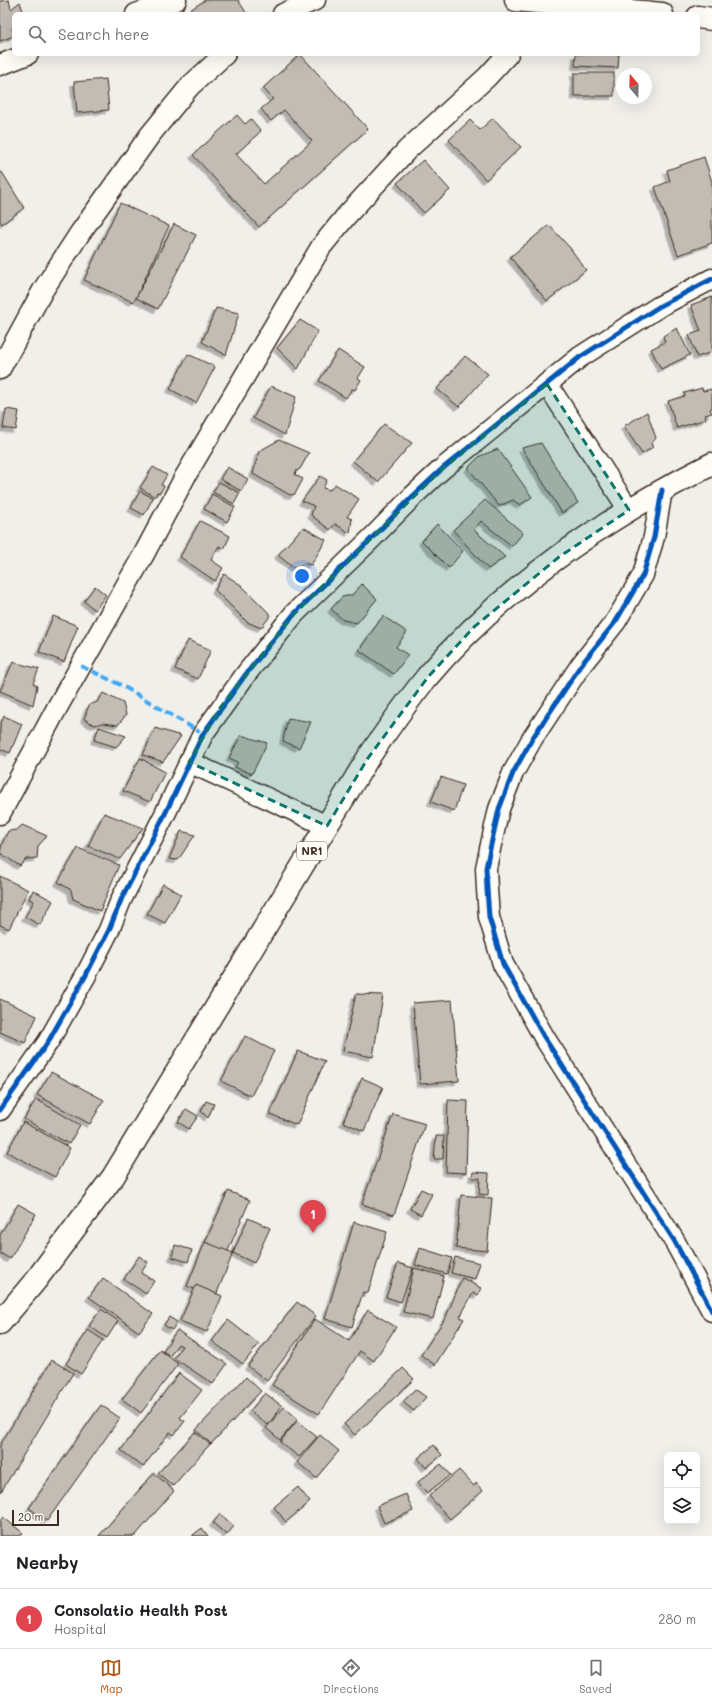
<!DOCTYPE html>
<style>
:root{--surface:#fff;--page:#f6f6f6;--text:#202124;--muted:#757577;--line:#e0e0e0;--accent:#b45309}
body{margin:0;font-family:Mali,sans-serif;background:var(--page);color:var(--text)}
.controls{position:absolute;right:12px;bottom:12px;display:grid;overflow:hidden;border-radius:6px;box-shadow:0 4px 16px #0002}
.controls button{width:36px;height:36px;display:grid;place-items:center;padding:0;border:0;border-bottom:1px solid var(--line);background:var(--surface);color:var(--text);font:20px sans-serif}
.compass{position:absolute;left:616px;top:68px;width:36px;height:36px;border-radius:50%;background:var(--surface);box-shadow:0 4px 16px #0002;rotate:341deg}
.scale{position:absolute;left:12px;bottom:10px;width:47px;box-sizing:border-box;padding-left:4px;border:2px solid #3b2a1e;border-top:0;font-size:11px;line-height:14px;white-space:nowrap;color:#3b2a1e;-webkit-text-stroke:3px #fdfcf7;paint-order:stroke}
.you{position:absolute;left:302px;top:576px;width:14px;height:14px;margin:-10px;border:3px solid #fff;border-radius:50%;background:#1a73e8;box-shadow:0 0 0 6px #1a73e833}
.badge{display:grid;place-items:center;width:26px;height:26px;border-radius:50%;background:var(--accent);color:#fff;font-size:13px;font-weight:700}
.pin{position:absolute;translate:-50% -33px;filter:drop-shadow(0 1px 2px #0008)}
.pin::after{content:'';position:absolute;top:21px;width:14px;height:12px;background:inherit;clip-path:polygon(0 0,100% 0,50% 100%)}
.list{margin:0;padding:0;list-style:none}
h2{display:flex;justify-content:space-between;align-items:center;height:52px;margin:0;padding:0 16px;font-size:17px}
h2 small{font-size:13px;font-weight:400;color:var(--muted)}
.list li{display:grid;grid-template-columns:26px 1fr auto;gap:12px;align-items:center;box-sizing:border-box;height:60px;padding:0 16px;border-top:1px solid var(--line)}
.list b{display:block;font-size:15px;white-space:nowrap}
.list p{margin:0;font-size:13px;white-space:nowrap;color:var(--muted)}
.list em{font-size:13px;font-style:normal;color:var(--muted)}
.icon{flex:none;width:22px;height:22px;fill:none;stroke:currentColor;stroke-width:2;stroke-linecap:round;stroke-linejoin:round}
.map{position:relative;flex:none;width:712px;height:1536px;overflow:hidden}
.search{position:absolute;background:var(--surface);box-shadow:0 4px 16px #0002;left:12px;right:12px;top:12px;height:44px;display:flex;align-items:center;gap:10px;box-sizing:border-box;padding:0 14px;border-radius:6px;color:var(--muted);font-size:15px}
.sheet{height:112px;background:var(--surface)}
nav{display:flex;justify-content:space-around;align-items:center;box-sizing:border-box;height:56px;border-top:1px solid var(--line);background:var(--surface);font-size:11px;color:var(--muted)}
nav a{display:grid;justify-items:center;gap:2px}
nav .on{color:var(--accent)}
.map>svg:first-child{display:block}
</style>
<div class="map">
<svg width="712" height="1536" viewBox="0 0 712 1536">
<defs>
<filter id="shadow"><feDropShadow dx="-3.5" dy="3.5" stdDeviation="0" flood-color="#0004"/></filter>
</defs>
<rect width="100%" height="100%" fill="#f1efea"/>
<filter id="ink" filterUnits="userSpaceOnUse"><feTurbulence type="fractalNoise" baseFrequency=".025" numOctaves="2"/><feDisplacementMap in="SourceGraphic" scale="8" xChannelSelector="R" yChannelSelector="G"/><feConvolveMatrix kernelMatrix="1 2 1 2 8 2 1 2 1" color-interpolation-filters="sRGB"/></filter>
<g filter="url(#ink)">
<!-- building -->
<g fill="#c1bcb4" stroke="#3b2a1e" filter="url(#shadow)">
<polygon points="9,0 11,9 20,2 24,14 14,14 14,27 12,28 14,36 0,41 0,1"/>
<polygon points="205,0 238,0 247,14 184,14"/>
<polygon points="300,54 368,129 259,227 193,155 237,115 245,124 251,119 261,131 236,154 264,184 312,141 284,110 271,121 261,109 273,99 263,88"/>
<polygon points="576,54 619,54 618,68 575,66"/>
<rect x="574" y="73" width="40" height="23"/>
<polygon points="106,79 109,110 77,113 74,82"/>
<polygon points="493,118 521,147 486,180 449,140 470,120 480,130"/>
<polygon points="704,157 712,182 712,243 678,255 655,187 670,181 667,170"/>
<polygon points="423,160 450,190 424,213 397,183"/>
<polygon points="2,172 24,208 2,224 0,221 0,173"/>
<polygon points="120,203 169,226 136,298 133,302 84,280"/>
<polygon points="174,224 196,235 158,309 136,298"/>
<polygon points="549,225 570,248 586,270 547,301 510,257"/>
<polygon points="712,297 712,352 697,357 689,335 701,331 691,305"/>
<polygon points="216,308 239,313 226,355 202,342"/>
<polygon points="300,320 318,331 298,369 277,348"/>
<polygon points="677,328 690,355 661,369 651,349 665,342 663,336"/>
<polygon points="338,350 365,367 358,378 361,380 355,390 352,389 346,398 319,381"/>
<polygon points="188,354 215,367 196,403 170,389"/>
<polygon points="465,356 488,374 459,407 437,389"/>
<polygon points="271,386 296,397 285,435 253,418"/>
<polygon points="702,388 703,391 712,389 712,408 710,409 712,413 705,415 706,419 677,428 668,401 685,396 684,393"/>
<polygon points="6,409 19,411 16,430 3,428"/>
<polygon points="647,412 656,438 651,444 653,447 642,454 624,426"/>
<polygon points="384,424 412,443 378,482 353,461"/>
<polygon points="279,440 309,453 300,469 296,471 295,475 303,479 295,494 290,495 253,474 259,451"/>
<polygon points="541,443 578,503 562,513 522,448"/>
<polygon points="498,449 532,497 520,505 513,500 499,506 468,468 480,456"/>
<polygon points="153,467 167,475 161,485 164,486 160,493 157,492 155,497 140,488"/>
<polygon points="227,467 248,479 241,491 220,479"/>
<polygon points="320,476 327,480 323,488 330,490 335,484 359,499 347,517 352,519 350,533 335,524 330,530 311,515 314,506 302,501"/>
<polygon points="219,482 240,493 234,504 213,492"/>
<polygon points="140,491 153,498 144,515 131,508"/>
<polygon points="212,494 235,507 227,522 204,509"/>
<polygon points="485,500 523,533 512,546 481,521 474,530 505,557 488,569 453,530"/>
<polygon points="200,521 230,536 224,549 219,546 211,560 223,568 215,581 180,557"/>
<polygon points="437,524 463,551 449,568 422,541"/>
<polygon points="303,527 326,540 311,565 303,563 297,571 278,555"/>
<polygon points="224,574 241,585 271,615 261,628 247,622 215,590"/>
<polygon points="362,584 377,599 357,623 343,620 331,609 342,597 352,595"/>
<polygon points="95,586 106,595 95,610 84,601"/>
<polygon points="53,616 78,626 64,662 39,652"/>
<polygon points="383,616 407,632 396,647 408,655 394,674 359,650"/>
<polygon points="188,640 211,650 198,679 175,669"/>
<polygon points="13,662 39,669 33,683 37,686 33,705 0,691"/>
<polygon points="103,693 123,703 126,715 118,725 103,723 94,725 84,719 89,705 97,702"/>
<polygon points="4,716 22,724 10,753 0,749 0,726"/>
<polygon points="288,718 311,722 299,748 283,741"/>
<polygon points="99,727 126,736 116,747 94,740"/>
<polygon points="155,728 181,736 163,762 143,755"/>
<polygon points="241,735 267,743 252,774 235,767 238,762 229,758"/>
<polygon points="140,758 165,772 150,802 123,791"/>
<polygon points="441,777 463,785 454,811 431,802"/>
<polygon points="104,813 143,828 120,859 88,846"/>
<polygon points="22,825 47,836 38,846 37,858 26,859 20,866 0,853 2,844 8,831 17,830"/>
<polygon points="181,831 195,835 178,860 169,859"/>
<polygon points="78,848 119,865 100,911 73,899 71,890 58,882"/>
<polygon points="0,876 28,890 9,929 0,925"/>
<polygon points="163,884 181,894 165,923 147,914"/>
<polygon points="33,890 53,901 40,925 25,917 34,901 29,899"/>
<polygon points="356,994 383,995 373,1057 343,1051"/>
<polygon points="0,999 37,1016 25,1043 0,1032"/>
<polygon points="452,1000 459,1081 420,1084 413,1003"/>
<polygon points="245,1036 274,1051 251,1096 221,1081"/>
<polygon points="298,1051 325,1061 297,1125 270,1114"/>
<polygon points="51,1072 104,1100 90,1124 37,1095"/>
<polygon points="362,1078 383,1087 364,1131 343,1122"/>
<polygon points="36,1099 80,1125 69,1144 24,1119"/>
<polygon points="448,1100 468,1101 466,1173 446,1172"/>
<polygon points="206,1101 214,1104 208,1118 201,1111"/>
<polygon points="186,1109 198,1116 189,1129 178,1122"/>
<polygon points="393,1114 425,1124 394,1215 362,1204"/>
<polygon points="23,1122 70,1148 55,1177 7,1152"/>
<polygon points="436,1136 444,1136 443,1159 434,1159"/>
<polygon points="473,1172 489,1173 488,1195 479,1194 480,1178 472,1178"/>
<polygon points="421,1189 432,1194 421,1215 410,1209"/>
<polygon points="228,1191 250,1200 227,1253 205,1242"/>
<polygon points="461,1195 492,1198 487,1251 456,1248"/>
<polygon points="18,1204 36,1214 10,1259 0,1253 0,1235"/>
<polygon points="248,1218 270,1228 254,1263 233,1253"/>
<polygon points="354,1222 387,1232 368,1293 363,1292 352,1327 325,1319"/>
<polygon points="205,1242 233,1253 215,1298 187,1286"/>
<polygon points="175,1245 192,1250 188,1262 172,1257"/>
<polygon points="420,1248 452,1258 447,1274 415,1265"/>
<polygon points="139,1256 148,1262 141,1273 154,1281 146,1294 124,1279"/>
<polygon points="455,1257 480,1263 475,1279 451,1273"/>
<polygon points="398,1263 413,1268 401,1302 386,1297"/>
<polygon points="414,1268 444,1276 433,1319 403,1312"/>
<polygon points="103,1278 153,1314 139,1332 89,1297"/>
<polygon points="462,1278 481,1288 478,1295 473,1293 460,1317 464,1319 435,1365 421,1355 446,1317"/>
<polygon points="196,1285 222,1296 207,1332 180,1321"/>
<polygon points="297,1302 316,1316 267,1381 248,1366"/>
<polygon points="101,1309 118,1321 107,1338 89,1326"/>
<polygon points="368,1310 396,1327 374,1361 360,1351 319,1414 272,1385 315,1319 349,1341"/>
<polygon points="169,1317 177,1322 172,1330 164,1325"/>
<polygon points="228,1320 259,1344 243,1364 212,1341"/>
<polygon points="88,1330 103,1340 81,1374 66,1364"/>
<polygon points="177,1330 227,1364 213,1384 174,1358 182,1346 178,1344 170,1356 163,1351"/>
<polygon points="160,1350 178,1364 141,1413 122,1399"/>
<polygon points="52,1360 73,1373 1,1492 0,1445"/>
<polygon points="403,1368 414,1379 355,1435 344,1424"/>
<polygon points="179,1373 202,1390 180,1418 185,1421 174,1435 170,1432 143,1467 121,1450"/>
<polygon points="246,1377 261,1391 211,1444 196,1430"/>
<polygon points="415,1389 426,1397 414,1411 403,1402"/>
<polygon points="265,1393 282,1406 268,1425 250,1411"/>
<polygon points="101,1405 120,1418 47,1521 29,1508"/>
<polygon points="284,1407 298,1419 280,1440 266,1428"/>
<polygon points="297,1421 317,1437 299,1457 280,1442"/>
<polygon points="195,1432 210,1444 173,1486 158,1473"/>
<polygon points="320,1435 339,1451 316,1478 297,1462"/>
<polygon points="434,1445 442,1455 426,1468 418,1458"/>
<polygon points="441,1464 450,1475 427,1493 418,1482"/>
<polygon points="459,1470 474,1486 476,1483 483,1491 450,1519 429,1496"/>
<polygon points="154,1473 174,1491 135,1536 99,1536"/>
<polygon points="298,1487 310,1502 286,1522 274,1507"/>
<polygon points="406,1494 413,1511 384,1523 377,1506"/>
<polygon points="220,1514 234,1526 227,1535 213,1523"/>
<polygon points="3,1517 23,1533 20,1536 0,1536 0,1521"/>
<polygon points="202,1528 208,1536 193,1536 193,1535"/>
</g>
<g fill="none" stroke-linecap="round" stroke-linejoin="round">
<!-- minor casing -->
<g stroke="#3b2a1e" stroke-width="23">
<g id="minor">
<polyline points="136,14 176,0"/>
<polyline points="283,14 315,0"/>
<polyline points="0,65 28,54"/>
<polyline points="0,369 43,290 80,233 150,135 190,86 225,54"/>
<polyline points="547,384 629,510"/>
<polyline points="662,490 654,537 643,575 616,621 581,665 532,739 513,773 499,809 490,849 486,868 487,889 489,917 503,964 544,1037 675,1242 712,1311"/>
<polyline points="189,762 327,826"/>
<polyline points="0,814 58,706 144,554 186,475 321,247 347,215 407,150 487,77 508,54"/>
<polyline points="0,1110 48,1042 86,975 109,930 121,900 165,814 203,734 246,674 294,614 372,538 413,496 442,469 580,357 660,306 712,279"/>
</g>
</g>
<!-- highway casing -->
<g stroke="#3b2a1e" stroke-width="25">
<g id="highway">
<polyline points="516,0 662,14"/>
<polyline points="698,17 712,19"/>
<path d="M0,1323L36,1280L113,1177L368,758C387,730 406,703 427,677C504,587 607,517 712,464"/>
</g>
</g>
<!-- minor -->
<use href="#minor" stroke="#fdfcf7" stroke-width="20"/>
<!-- highway -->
<use href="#highway" stroke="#fdfcf7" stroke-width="22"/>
<!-- quiet -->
<polyline stroke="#3fa9f5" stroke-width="4" stroke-dasharray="8 4" stroke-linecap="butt" points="81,666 121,685 203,734"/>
<!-- cycleway casing -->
<g stroke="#fdfcf7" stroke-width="8">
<g id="cycleway">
<polyline points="662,490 654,537 643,575 616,621 581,665 532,739 513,773 499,809 490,849 486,868 487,889 489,917 503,964 544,1037 675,1242 712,1311"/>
<polyline points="0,1110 48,1042 86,975 109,930 121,900 165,814 203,734 246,674 294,614 372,538 413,496 442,469 580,357 660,306 712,279"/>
</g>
</g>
<!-- cycleway -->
<use href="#cycleway" stroke="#0057b8" stroke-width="5"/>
</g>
</g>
<!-- marked area -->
<path fill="#0f766e" fill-opacity="0.2" stroke="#0f766e" stroke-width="3" stroke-dasharray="8 5" stroke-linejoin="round" d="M547,384L629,510L559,557L474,627L428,677L368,758L327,826L189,762L220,708L294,614L442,469Z"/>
<g text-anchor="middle" stroke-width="4" stroke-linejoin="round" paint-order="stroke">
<!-- shield labels -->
<rect fill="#fdfcf7" stroke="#75695f" stroke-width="1" x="297" y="842" width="30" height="18" rx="3"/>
<g font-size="11" font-weight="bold" fill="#3b2a1e">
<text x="312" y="855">NR1</text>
</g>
</g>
</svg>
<div class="controls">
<button><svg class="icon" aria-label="locate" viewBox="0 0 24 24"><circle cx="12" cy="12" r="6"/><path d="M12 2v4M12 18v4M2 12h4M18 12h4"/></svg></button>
<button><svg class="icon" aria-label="layers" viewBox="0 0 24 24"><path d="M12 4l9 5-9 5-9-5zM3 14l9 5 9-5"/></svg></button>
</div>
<svg class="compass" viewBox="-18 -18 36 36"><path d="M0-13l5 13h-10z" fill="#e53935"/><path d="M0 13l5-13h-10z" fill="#757577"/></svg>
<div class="scale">20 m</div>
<div class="you"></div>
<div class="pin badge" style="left:313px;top:1233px;background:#e0444e">1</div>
<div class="search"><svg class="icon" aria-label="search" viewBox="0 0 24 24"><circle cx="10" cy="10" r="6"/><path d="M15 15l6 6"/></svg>Search here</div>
</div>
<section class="sheet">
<h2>Nearby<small></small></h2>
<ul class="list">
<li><span class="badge" style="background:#e0444e">1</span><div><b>Consolatio Health Post</b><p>Hospital</p></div><em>280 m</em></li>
</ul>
</section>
<nav>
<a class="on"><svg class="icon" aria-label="map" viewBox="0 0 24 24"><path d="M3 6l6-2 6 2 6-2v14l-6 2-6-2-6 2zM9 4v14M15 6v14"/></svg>Map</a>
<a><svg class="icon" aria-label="directions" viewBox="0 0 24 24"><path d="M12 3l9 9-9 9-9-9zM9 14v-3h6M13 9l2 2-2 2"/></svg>Directions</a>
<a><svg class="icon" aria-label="saved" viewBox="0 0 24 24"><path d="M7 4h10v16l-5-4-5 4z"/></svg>Saved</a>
</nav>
